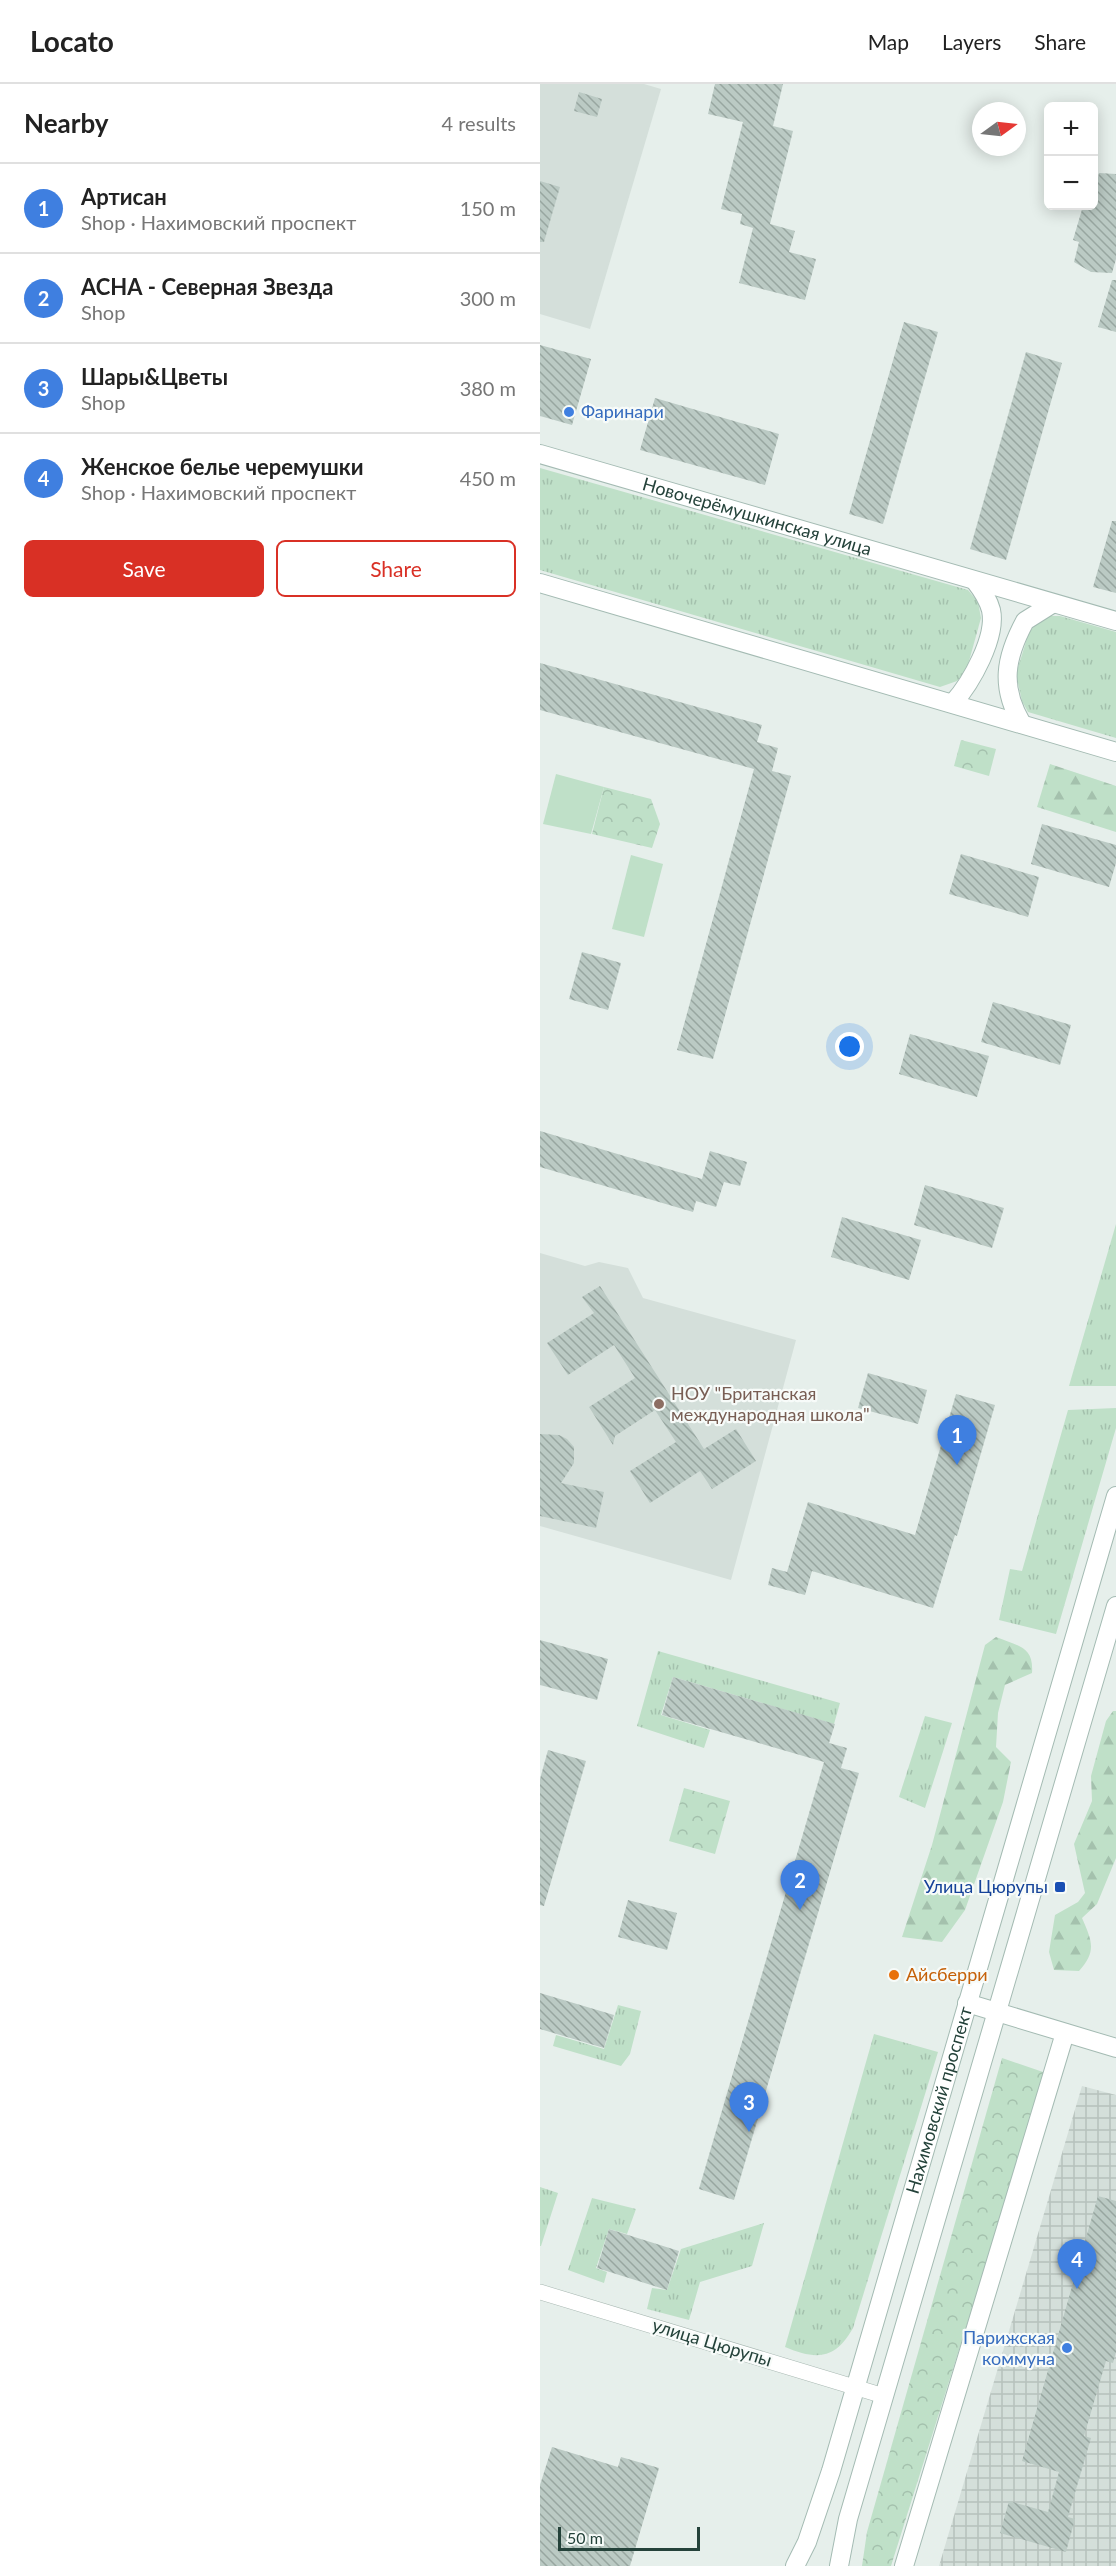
<!DOCTYPE html>
<meta charset="utf-8">
<style>
:root{--surface:#fff;--page:#f2f2f2;--text:#222;--muted:#767676;--line:#e0e0e0;--accent:#d93025}
body{margin:0;font-family:Lato,sans-serif;background:var(--page);color:var(--text)}
.controls{position:absolute;right:18px;top:18px;display:grid;overflow:hidden;border-radius:9px;box-shadow:0 3px 15px #0003}
.controls button{width:54px;height:54px;display:grid;place-items:center;padding:0;border:0;border-bottom:2px solid var(--line);background:var(--surface);color:var(--text);font:30px sans-serif}
.compass{position:absolute;left:432px;top:18px;width:54px;height:54px;border-radius:50%;background:var(--surface);box-shadow:0 3px 15px #0003;rotate:75deg}
.scale{position:absolute;left:18px;bottom:15px;width:142px;box-sizing:border-box;padding-left:6px;border:3px solid #24423a;border-top:0;font-size:16px;line-height:21px;white-space:nowrap;color:#24423a;-webkit-text-stroke:4px #f7fbf9;paint-order:stroke}
.you{position:absolute;left:310px;top:963px;width:21px;height:21px;margin:-15px;border:4px solid #fff;border-radius:50%;background:#1a73e8;box-shadow:0 0 0 9px #1a73e833}
.badge{display:grid;place-items:center;width:39px;height:39px;border-radius:50%;background:var(--accent);color:#fff;font-size:20px;font-weight:700}
.pin{position:absolute;translate:-50% -50px;filter:drop-shadow(0 2px 3px #0008)}
.pin::after{content:'';position:absolute;top:32px;width:21px;height:18px;background:inherit;clip-path:polygon(0 0,100% 0,50% 100%)}
.list{margin:0;padding:0;list-style:none}
h2{display:flex;justify-content:space-between;align-items:center;height:78px;margin:0;padding:0 24px;font-size:26px}
h2 small{font-size:20px;font-weight:400;color:var(--muted)}
.list li{display:grid;grid-template-columns:39px 1fr auto;gap:18px;align-items:center;box-sizing:border-box;height:90px;padding:0 24px;border-top:2px solid var(--line)}
.list b{display:block;font-size:22px;white-space:nowrap}
.list p{margin:0;font-size:20px;white-space:nowrap;color:var(--muted)}
.list em{font-size:20px;font-style:normal;color:var(--muted)}
.actions{display:flex;gap:12px;padding:18px 24px}
.actions a{flex:1;padding:14px 0;border:2px solid var(--accent);border-radius:9px;text-align:center;font-size:21px;color:var(--accent)}
.actions .main{background:var(--accent);color:#fff}
.map{position:relative;flex:none;width:576px;height:2482px;overflow:hidden}
header{display:flex;align-items:center;gap:36px;box-sizing:border-box;height:84px;padding:0 30px;background:var(--surface);border-bottom:2px solid var(--line)}
header strong{font-size:28px}
nav{display:flex;gap:33px;margin-inline-start:auto;font-size:21px}
main{display:flex}
aside{flex:1;background:var(--surface)}
.map>svg:first-child{display:block}
</style>
<header>
<strong>Locato</strong>
<nav><a>Map</a><a>Layers</a><a>Share</a></nav>
</header>
<main>
<aside>
<h2>Nearby<small>4 results</small></h2>
<ul class="list">
<li><span class="badge" style="background:#3f7fe0">1</span><div><b>Артисан</b><p>Shop · Нахимовский проспект</p></div><em>150 m</em></li>
<li><span class="badge" style="background:#3f7fe0">2</span><div><b>АСНА - Северная Звезда</b><p>Shop</p></div><em>300 m</em></li>
<li><span class="badge" style="background:#3f7fe0">3</span><div><b>Шары&amp;Цветы</b><p>Shop</p></div><em>380 m</em></li>
<li><span class="badge" style="background:#3f7fe0">4</span><div><b>Женское белье черемушки</b><p>Shop · Нахимовский проспект</p></div><em>450 m</em></li>
</ul>
<div class="actions"><a class="main">Save</a><a>Share</a></div>
</aside>
<div class="map">
<svg width="576" height="2482" viewBox="0 0 576 2482">
<defs>
<pattern id="industrial-grid" width="8" height="8" patternUnits="userSpaceOnUse" patternTransform="scale(1.5)"><rect width="8" height="8" fill="#d4dfda"/><path d="M0 4h8M4 0v8" fill="none" stroke="#b6c1bc"/></pattern>
<pattern id="grass-tufts" width="24" height="20" patternUnits="userSpaceOnUse" patternTransform="scale(1.5)"><rect width="24" height="20" fill="#bfe0c8"/><path d="M3 7l-1-3M5 7V3M7 7l1-3M15 17l-1-3M17 17v-4M19 17l1-3" fill="none" stroke="#a4c1ad"/></pattern>
<pattern id="forest-firs" width="22" height="20" patternUnits="userSpaceOnUse" patternTransform="scale(1.5)"><rect width="22" height="20" fill="#bfe0c8"/><path d="M5 1l3.5 6h-7zM16 11l3.5 6h-7z" fill="#a4c1ad"/></pattern>
<pattern id="park-crowns" width="20" height="18" patternUnits="userSpaceOnUse" patternTransform="scale(1.5)"><rect width="20" height="18" fill="#bfe0c8"/><path d="M2 6a3 3 0 1 1 6 0M12 15a3 3 0 1 1 6 0" fill="none" stroke="#a4c1ad"/></pattern>
<pattern id="building-back-hatch" width="6" height="6" patternUnits="userSpaceOnUse" patternTransform="scale(1.5)"><rect width="6" height="6" fill="#bbcac4"/><path d="M-1 5l2 2M0 0l6 6M5-1l2 2" fill="none" stroke="#98a6a0"/></pattern>
</defs>
<rect width="100%" height="100%" fill="#e6efeb"/>
<!-- built -->
<g fill="#d4dfda">
<polygon points="0,0 104,0 121,5 50,245 0,230"/>
<polygon points="0,1169 45,1182 59,1178 88,1184 103,1214 256,1256 191,1496 0,1442"/>
</g>
<!-- industrial -->
<polygon fill="url(#industrial-grid)" points="542,2002 576,2011 576,2482 399,2482"/>
<!-- grass -->
<g fill="url(#grass-tufts)">
<polygon points="0,384 428,506 438,518 441,534 426,588 417,597 400,603 0,486"/>
<polygon points="510,532 520,532 576,548 576,654 488,628 482,617 476,590 489,548 499,537"/>
<polygon points="576,1140 576,1302 529,1302"/>
<polygon points="576,1324 576,1344 516,1550 459,1536 470,1485 482,1487 528,1326"/>
<polygon points="118,1567 300,1619 294,1640 133,1593 121,1631 170,1646 164,1664 97,1642"/>
<polygon points="385,1632 412,1639 385,1724 359,1713"/>
<polygon points="78,1921 101,1927 90,1970 81,1982 13,1962 16,1951 64,1965"/>
<path d="M334,1950L398,1968L313,2244C295,2276 276,2276 245,2263Z"/>
<polygon points="0,2103 18,2109 1,2162 0,2162"/>
<polygon points="52,2114 96,2125 87,2150 69,2145 56,2184 67,2188 64,2199 28,2186"/>
<polygon points="224,2139 212,2182 160,2198 149,2236 107,2225 112,2204 127,2206 141,2165"/>
</g>
<!-- forest -->
<g fill="url(#forest-firs)">
<polygon points="510,680 576,702 576,748 497,723"/>
<path d="M456,1553C478,1562 494,1562 492,1589L465,1601L458,1629L456,1663L471,1678L463,1718L425,1826L402,1858L362,1853L392,1761L445,1561Z"/>
<path d="M573,1627H576V1774L557,1820L542,1834C552,1857 557,1867 539,1887L514,1886L509,1868L515,1831L538,1818L545,1809L534,1760L552,1717L551,1692L566,1637Z"/>
</g>
<!-- park -->
<g fill="url(#park-crowns)">
<polygon points="421,656 456,665 449,692 414,682"/>
<polygon points="64,703 111,715 120,740 112,764 52,750"/>
<polygon points="144,1704 190,1717 175,1770 129,1757"/>
<polygon points="462,1974 506,1989 351,2482 322,2482 327,2448"/>
</g>
<!-- garden -->
<g fill="#bfe0c8">
<polygon points="16,690 64,703 51,750 3,740"/>
<polygon points="91,771 123,780 104,853 72,845"/>
</g>
<!-- building -->
<g fill="url(#building-back-hatch)">
<polygon points="175,0 243,0 233,42 253,47 230,140 255,147 249,168 276,175 265,216 199,199 213,144 200,140 202,130 181,125 203,38 168,30"/>
<polygon points="39,8 62,15 57,33 34,27"/>
<polygon points="559,89 576,90 576,175 572,189 551,188 534,178 539,158 533,156 543,122 554,122 554,109"/>
<polygon points="0,97 20,103 4,158 0,158"/>
<polygon points="572,196 576,196 576,248 558,243"/>
<polygon points="364,238 398,248 343,440 309,430"/>
<polygon points="0,261 51,275 32,341 0,332"/>
<polygon points="486,268 522,279 466,476 430,465"/>
<polygon points="115,314 239,350 225,401 100,366"/>
<polygon points="572,437 576,437 576,509 553,503"/>
<polygon points="0,579 222,641 217,658 238,664 232,687 251,692 173,975 137,966 214,685 0,626"/>
<polygon points="502,740 576,761 576,779 569,803 491,780"/>
<polygon points="421,770 499,793 488,833 409,810"/>
<polygon points="42,868 81,879 68,926 29,915"/>
<polygon points="453,918 531,941 520,981 441,958"/>
<polygon points="370,950 449,972 437,1013 359,990"/>
<polygon points="0,1047 162,1095 170,1067 207,1078 200,1102 184,1098 176,1123 156,1117 153,1128 0,1083"/>
<polygon points="385,1101 464,1124 452,1164 374,1141"/>
<polygon points="302,1133 381,1156 369,1196 291,1173"/>
<polygon points="60,1202 164,1365 196,1345 216,1377 172,1405 160,1387 110,1419 90,1387 136,1358 115,1326 75,1352 73,1361 49,1323 95,1294 74,1261 28,1291 7,1259 54,1229 42,1213"/>
<polygon points="328,1289 387,1306 378,1340 318,1324"/>
<polygon points="416,1310 455,1321 417,1452 415,1451 393,1524 272,1487 265,1511 228,1501 232,1484 247,1488 268,1418 375,1451"/>
<polygon points="0,1350 19,1351 27,1355 34,1363 34,1379 21,1399 64,1408 56,1444 0,1432"/>
<polygon points="0,1556 68,1575 57,1616 0,1601"/>
<polygon points="133,1593 295,1640 289,1659 307,1664 301,1684 319,1689 194,2116 159,2105 284,1678 122,1631"/>
<polygon points="8,1666 46,1677 4,1822 0,1821 0,1695"/>
<polygon points="88,1816 137,1829 127,1866 78,1853"/>
<polygon points="0,1909 74,1931 64,1964 0,1945"/>
<polygon points="558,2112 576,2117 576,2268 573,2279 566,2277 544,2352 551,2354 528,2433 535,2435 526,2468 460,2449 469,2417 508,2428 519,2388 482,2377"/>
<polygon points="69,2145 139,2167 127,2206 57,2184"/>
<polygon points="12,2363 78,2383 81,2373 119,2384 90,2482 0,2482 0,2401"/>
</g>
<g fill="none" stroke-linecap="round" stroke-linejoin="round">
<!-- street casing -->
<g stroke="#a8b8b2" stroke-width="16">
<polyline id="street" points="0,2208 344,2312"/>
</g>
<!-- secondary casing -->
<g stroke="#a4bbb3" stroke-width="20">
<g id="secondary">
<path id="s1" d="M0,370L576,537"/>
<polyline points="0,499 576,668"/>
<path d="M413,619C431,599 457,553 451,526C448,515 442,506 435,497"/>
<path d="M482,640C460,603 465,574 485,537L512,520"/>
<polyline points="427,1919 576,1964"/>
<path id="s2" d="M255,2482L267,2458L291,2387L576,1412"/>
<polyline points="299,2482 308,2435 576,1522"/>
<polyline points="364,2482 525,1949"/>
</g>
</g>
<!-- street -->
<use href="#street" stroke="#fff" stroke-width="15"/>
<!-- secondary -->
<use href="#secondary" stroke="#fff" stroke-width="18"/>
</g>
<!-- markers -->
<g fill="#3f7fe0" stroke="#f7fbf9" stroke-width="2">
<circle cx="29" cy="328" r="6"/>
<circle cx="527" cy="2264" r="6"/>
</g>
<circle fill="#8d6e63" stroke="#f7fbf9" stroke-width="2" cx="119" cy="1320" r="6"/>
<rect fill="#1a4fb4" stroke="#f7fbf9" stroke-width="2" x="514" y="1797" width="12" height="12" rx="3"/>
<circle fill="#e8710a" stroke="#f7fbf9" stroke-width="2" cx="354" cy="1891" r="6"/>
<g text-anchor="middle" stroke-width="4.5" stroke-linejoin="round" paint-order="stroke">
<!-- shop labels -->
<g font-size="18" fill="#366cbe" stroke="#f7fbf9" text-anchor="start">
<text x="41" y="334">Фаринари</text>
<text x="515" y="2260" text-anchor="end">Парижская<tspan x="515" dy="21">коммуна</tspan></text>
</g>
<!-- street labels -->
<g font-size="18" fill="#24423a" stroke="#f7fbf9">
<text dy="6" stroke="none"><textPath href="#s1" startOffset="226">Новочерёмушкинская улица</textPath></text>
<text dy="6" stroke="none"><textPath href="#s2" startOffset="488">Нахимовский проспект</textPath></text>
<text transform="translate(172 2259) rotate(17)" y="6">улица Цюрупы</text>
</g>
<!-- education labels -->
<g font-size="18" fill="#785e54" stroke="#f7fbf9" text-anchor="start">
<text x="131" y="1316">НОУ "Британская<tspan x="131" dy="21">международная школа"</tspan></text>
</g>
<!-- transit labels -->
<g font-size="18" fill="#164399" stroke="#f7fbf9" text-anchor="end">
<text x="508" y="1809">Улица Цюрупы</text>
</g>
<!-- food labels -->
<g font-size="18" fill="#c56008" stroke="#f7fbf9" text-anchor="start">
<text x="366" y="1897">Айсберри</text>
</g>
</g>
</svg>
<div class="controls">
<button>+</button>
<button>−</button>
</div>
<svg class="compass" viewBox="-18 -18 36 36"><path d="M0-13l5 13h-10z" fill="#e53935"/><path d="M0 13l5-13h-10z" fill="#767676"/></svg>
<div class="scale">50 m</div>
<div class="you"></div>
<div class="pin badge" style="left:417px;top:1381px;background:#3f7fe0">1</div>
<div class="pin badge" style="left:260px;top:1826px;background:#3f7fe0">2</div>
<div class="pin badge" style="left:209px;top:2048px;background:#3f7fe0">3</div>
<div class="pin badge" style="left:537px;top:2205px;background:#3f7fe0">4</div>
</div>
</main>
